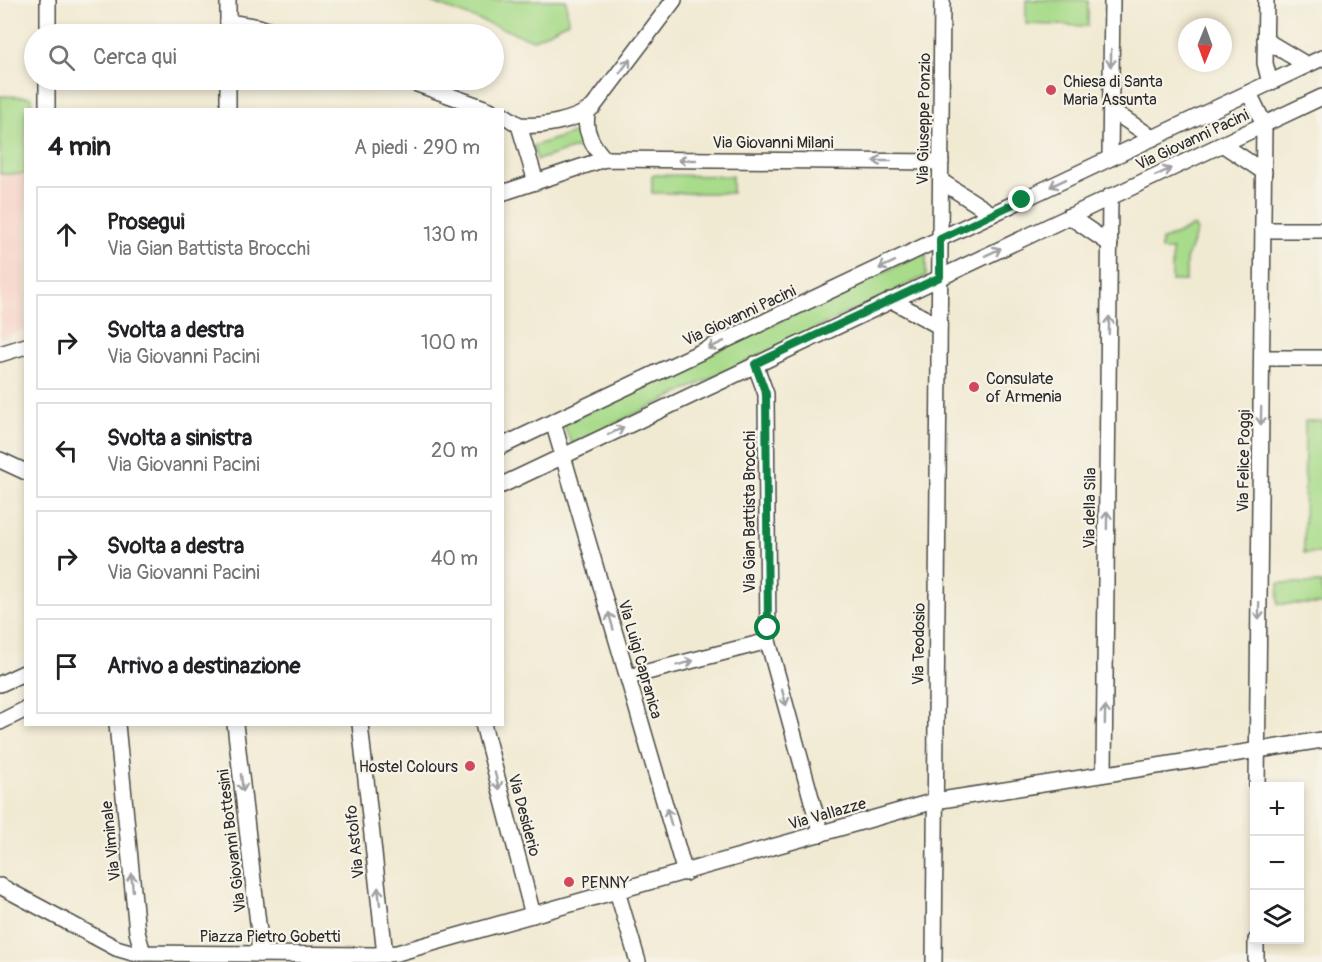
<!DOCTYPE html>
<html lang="it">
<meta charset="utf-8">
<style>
:root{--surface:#fff;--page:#f2f2f2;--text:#202124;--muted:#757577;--line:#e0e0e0}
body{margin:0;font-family:Pangolin,sans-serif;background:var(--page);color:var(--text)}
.controls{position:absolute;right:18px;bottom:18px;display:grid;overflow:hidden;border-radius:0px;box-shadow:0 3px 9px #0003}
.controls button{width:54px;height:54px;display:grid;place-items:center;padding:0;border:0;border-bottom:2px solid var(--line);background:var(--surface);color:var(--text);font:30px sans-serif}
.compass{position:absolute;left:1178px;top:18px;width:54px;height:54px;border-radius:50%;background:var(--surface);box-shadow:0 3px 9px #0003;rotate:181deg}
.stop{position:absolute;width:18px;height:18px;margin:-14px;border:4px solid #0b8043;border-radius:50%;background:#fff}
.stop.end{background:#0b8043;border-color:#fff;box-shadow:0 2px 6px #0008}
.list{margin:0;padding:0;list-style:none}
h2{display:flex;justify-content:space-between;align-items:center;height:78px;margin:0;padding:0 24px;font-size:26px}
h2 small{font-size:20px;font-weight:400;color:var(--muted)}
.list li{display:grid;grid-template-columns:39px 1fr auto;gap:18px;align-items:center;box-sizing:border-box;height:96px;margin:0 12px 12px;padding:0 12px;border:2px solid var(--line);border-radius:0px}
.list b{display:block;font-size:22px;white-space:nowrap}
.list p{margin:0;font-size:20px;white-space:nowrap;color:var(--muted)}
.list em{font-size:20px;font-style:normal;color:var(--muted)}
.icon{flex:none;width:33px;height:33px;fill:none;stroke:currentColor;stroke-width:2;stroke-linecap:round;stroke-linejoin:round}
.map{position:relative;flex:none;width:1322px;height:962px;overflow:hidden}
.search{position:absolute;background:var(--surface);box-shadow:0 3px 9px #0003;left:24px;top:24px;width:480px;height:66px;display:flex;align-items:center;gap:15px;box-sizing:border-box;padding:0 21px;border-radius:33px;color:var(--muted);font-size:22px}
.panel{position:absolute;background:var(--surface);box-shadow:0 3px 9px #0003;left:24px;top:108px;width:480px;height:618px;border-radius:0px}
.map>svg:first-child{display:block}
</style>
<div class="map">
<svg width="1322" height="962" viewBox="0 0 1322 962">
<rect width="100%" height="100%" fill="#f7f3e8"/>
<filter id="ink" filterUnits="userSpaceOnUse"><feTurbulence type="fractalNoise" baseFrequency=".0167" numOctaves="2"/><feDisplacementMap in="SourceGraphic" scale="12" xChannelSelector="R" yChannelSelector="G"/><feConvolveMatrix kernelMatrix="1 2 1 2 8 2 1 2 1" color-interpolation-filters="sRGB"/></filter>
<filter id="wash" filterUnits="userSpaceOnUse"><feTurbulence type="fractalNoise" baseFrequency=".008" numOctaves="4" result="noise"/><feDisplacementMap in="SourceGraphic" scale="24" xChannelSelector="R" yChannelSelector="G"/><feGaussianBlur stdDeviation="1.35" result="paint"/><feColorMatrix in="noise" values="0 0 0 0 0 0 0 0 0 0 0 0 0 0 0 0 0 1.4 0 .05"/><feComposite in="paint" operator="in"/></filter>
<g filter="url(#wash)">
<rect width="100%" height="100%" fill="#f1ead3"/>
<!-- built -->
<polygon fill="#f7d1c6" points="0,174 26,174 25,330 0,338"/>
<!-- green -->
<g fill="#a8db8a" stroke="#6a835a" stroke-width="1.5">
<polygon points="425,0 566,0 568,22 533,40"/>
<polygon points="1026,0 1088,0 1088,26 1026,24"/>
<polygon points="0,96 32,97 31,109 26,110 25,174 0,174"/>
<polygon points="577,120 591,155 588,156 585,145 537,160 533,146 580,131"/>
<polygon points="652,175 732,176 732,193 652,193"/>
<polygon points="1194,226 1197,231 1186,260 1186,281 1172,281 1172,250 1161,250 1161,241"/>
<polygon points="926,252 926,276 572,444 563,424"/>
<polygon points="1305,421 1322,421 1322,553 1304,553"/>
<polygon points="1279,583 1322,583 1322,604 1278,604"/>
</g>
</g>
<g filter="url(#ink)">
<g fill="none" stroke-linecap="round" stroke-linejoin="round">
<!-- minor casing -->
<g stroke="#494844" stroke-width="18">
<g id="minor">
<polyline points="1266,0 1265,63 1270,83"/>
<polyline points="228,22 259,27 279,34"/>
<polyline points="48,34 48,0"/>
<polyline points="228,34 228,0"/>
<polyline points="1265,40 1307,65"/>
<polyline points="406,80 490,110"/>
<polyline points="1249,93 1264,124 1257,786"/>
<polyline points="47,110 47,80"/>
<polyline points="228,110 228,80"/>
<polyline points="1111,110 1153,138"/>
<path d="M588,111C582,129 593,147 605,159"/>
<polyline points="502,114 519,125"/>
<path d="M519,125C542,127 575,121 593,107L674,0"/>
<polyline points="519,125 536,182"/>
<polyline points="1222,144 1264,172"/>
<polyline points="1110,158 1112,0"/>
<polyline points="941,181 992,214"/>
<polyline points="502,193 605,159 941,162"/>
<polyline points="1069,216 1110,244"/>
<polyline points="1263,230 1322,230"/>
<polyline points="891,300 939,326"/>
<polyline points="0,354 26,346"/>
<polyline points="1262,358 1322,358"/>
<polyline points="755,364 766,394 768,641 821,834"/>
<polyline points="553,422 685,873"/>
<polyline points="502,446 1322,58"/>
<polyline points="0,460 26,472"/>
<polyline points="502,485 1322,97"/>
<polyline points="628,677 768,641"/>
<polyline points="0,684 26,672"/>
<polyline points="0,722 26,709"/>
<polyline points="117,724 137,932 143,953"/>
<polyline points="235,724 259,932 259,954"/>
<polyline points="360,724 385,955"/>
<polyline points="483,724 533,915"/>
<polyline points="1104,773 1110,196"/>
<polyline points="0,886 116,948 133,953 375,955 397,953 935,801 1322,740"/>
<polyline points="617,891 638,962"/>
<polyline points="934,962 942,0"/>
<polyline points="1256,962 1256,940"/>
</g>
</g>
<!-- minor -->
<use href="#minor" stroke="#fff" stroke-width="15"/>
</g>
<!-- one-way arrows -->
<defs><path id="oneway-shaft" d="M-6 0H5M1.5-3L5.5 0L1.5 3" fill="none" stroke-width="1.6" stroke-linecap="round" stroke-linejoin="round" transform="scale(1.5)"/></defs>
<g stroke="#a0a0a0">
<use href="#oneway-shaft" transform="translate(1111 58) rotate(91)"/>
<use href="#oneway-shaft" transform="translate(625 66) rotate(-54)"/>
<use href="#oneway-shaft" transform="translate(687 160) rotate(-180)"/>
<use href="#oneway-shaft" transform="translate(882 161) rotate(-180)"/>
<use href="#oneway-shaft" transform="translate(1163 172) rotate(-25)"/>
<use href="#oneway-shaft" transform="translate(1058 183) rotate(155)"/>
<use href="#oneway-shaft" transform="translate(993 252) rotate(-25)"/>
<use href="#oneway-shaft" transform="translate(887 265) rotate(155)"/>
<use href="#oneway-shaft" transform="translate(1109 325) rotate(-89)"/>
<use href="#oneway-shaft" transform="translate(716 345) rotate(155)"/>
<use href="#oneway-shaft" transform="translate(1261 416) rotate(91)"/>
<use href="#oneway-shaft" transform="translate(616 431) rotate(-26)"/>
<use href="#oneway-shaft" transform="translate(1107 520) rotate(-89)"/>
<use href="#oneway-shaft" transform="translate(1259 611) rotate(91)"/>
<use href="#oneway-shaft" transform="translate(611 621) rotate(-106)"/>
<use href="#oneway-shaft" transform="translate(685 663) rotate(-15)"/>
<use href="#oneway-shaft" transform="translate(784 697) rotate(75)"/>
<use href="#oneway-shaft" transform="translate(1105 715) rotate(-89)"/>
<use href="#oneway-shaft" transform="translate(497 781) rotate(75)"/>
<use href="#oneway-shaft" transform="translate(242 783) rotate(83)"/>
<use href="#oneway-shaft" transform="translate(669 817) rotate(-106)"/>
<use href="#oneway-shaft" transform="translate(132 882) rotate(-96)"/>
<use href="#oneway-shaft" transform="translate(379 896) rotate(-96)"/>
</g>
</g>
<g fill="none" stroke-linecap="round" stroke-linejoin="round" filter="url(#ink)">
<!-- route -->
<polyline stroke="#0b8043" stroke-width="8" points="768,628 766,394 755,364 940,277 940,239 1022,200"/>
</g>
<!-- markers -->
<g fill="#d1495b" stroke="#f7f3e8" stroke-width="2">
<circle cx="1051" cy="90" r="6"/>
<circle cx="974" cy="387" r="6"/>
<circle cx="470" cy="766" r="6"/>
<circle cx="569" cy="882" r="6"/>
</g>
<g text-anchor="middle" stroke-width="4.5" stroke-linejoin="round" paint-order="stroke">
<!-- poi labels -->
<g font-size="16" fill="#2b2b2b" stroke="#f7f3e8" text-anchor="start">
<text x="1063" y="87">Chiesa di Santa<tspan x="1063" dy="18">Maria Assunta</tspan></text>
<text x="986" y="384">Consulate<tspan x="986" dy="18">of Armenia</tspan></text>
<text x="458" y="772" text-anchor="end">Hostel Colours</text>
<text x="581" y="888">PENNY</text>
</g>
<!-- street labels -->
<g font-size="16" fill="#2b2b2b" stroke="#f7f3e8">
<text transform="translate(923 119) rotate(-89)" y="6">Via Giuseppe Ponzio</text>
<text transform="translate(1192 139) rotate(-25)" y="6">Via Giovanni Pacini</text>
<text x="773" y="148">Via Giovanni Milani</text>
<text transform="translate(739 315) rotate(-25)" y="6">Via Giovanni Pacini</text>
<text transform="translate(1243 461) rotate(-89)" y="6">Via Felice Poggi</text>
<text transform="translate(1089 508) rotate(-89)" y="6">Via della Sila</text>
<text transform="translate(749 512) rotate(-90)" y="6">Via Gian Battista Brocchi</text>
<text transform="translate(918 644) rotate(-89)" y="6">Via Teodosio</text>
<text transform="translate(641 659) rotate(74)" y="6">Via Luigi Capranica</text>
<text transform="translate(827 813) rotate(-16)" y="6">Via Vallazze</text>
<text transform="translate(525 815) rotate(75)" y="6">Via Desiderio</text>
<text transform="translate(110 841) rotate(-96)" y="6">Via Viminale</text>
<text transform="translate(231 841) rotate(-97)" y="6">Via Giovanni Bottesini</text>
<text transform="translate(354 842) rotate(-96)" y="6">Via Astolfo</text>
<text x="270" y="942">Piazza Pietro Gobetti</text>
</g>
</g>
</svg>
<div class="controls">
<button>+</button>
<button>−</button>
<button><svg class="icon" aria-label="layers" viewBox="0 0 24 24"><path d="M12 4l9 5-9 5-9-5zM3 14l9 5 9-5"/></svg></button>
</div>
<svg class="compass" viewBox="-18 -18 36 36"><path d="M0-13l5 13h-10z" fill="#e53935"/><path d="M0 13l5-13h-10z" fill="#757577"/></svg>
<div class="stop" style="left:768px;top:628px"></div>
<div class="stop end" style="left:1022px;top:200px"></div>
<div class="search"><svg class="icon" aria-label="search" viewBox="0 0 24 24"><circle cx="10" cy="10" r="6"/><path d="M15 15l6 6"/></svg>Cerca qui</div>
<section class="panel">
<h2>4 min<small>A piedi · 290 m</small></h2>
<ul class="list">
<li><svg class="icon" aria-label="ahead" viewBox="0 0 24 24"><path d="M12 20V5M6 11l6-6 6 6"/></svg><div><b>Prosegui</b><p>Via Gian Battista Brocchi</p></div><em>130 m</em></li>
<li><svg class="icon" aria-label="right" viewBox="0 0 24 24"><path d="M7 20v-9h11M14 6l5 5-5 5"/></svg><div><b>Svolta a destra</b><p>Via Giovanni Pacini</p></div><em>100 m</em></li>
<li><svg class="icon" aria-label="left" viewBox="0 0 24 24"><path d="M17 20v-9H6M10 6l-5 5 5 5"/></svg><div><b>Svolta a sinistra</b><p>Via Giovanni Pacini</p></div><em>20 m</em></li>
<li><svg class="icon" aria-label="right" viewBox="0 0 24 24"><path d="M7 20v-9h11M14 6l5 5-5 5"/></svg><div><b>Svolta a destra</b><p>Via Giovanni Pacini</p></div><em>40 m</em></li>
<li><svg class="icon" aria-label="arrive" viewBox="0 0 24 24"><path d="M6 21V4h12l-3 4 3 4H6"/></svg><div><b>Arrivo a destinazione</b></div></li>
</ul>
</section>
</div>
